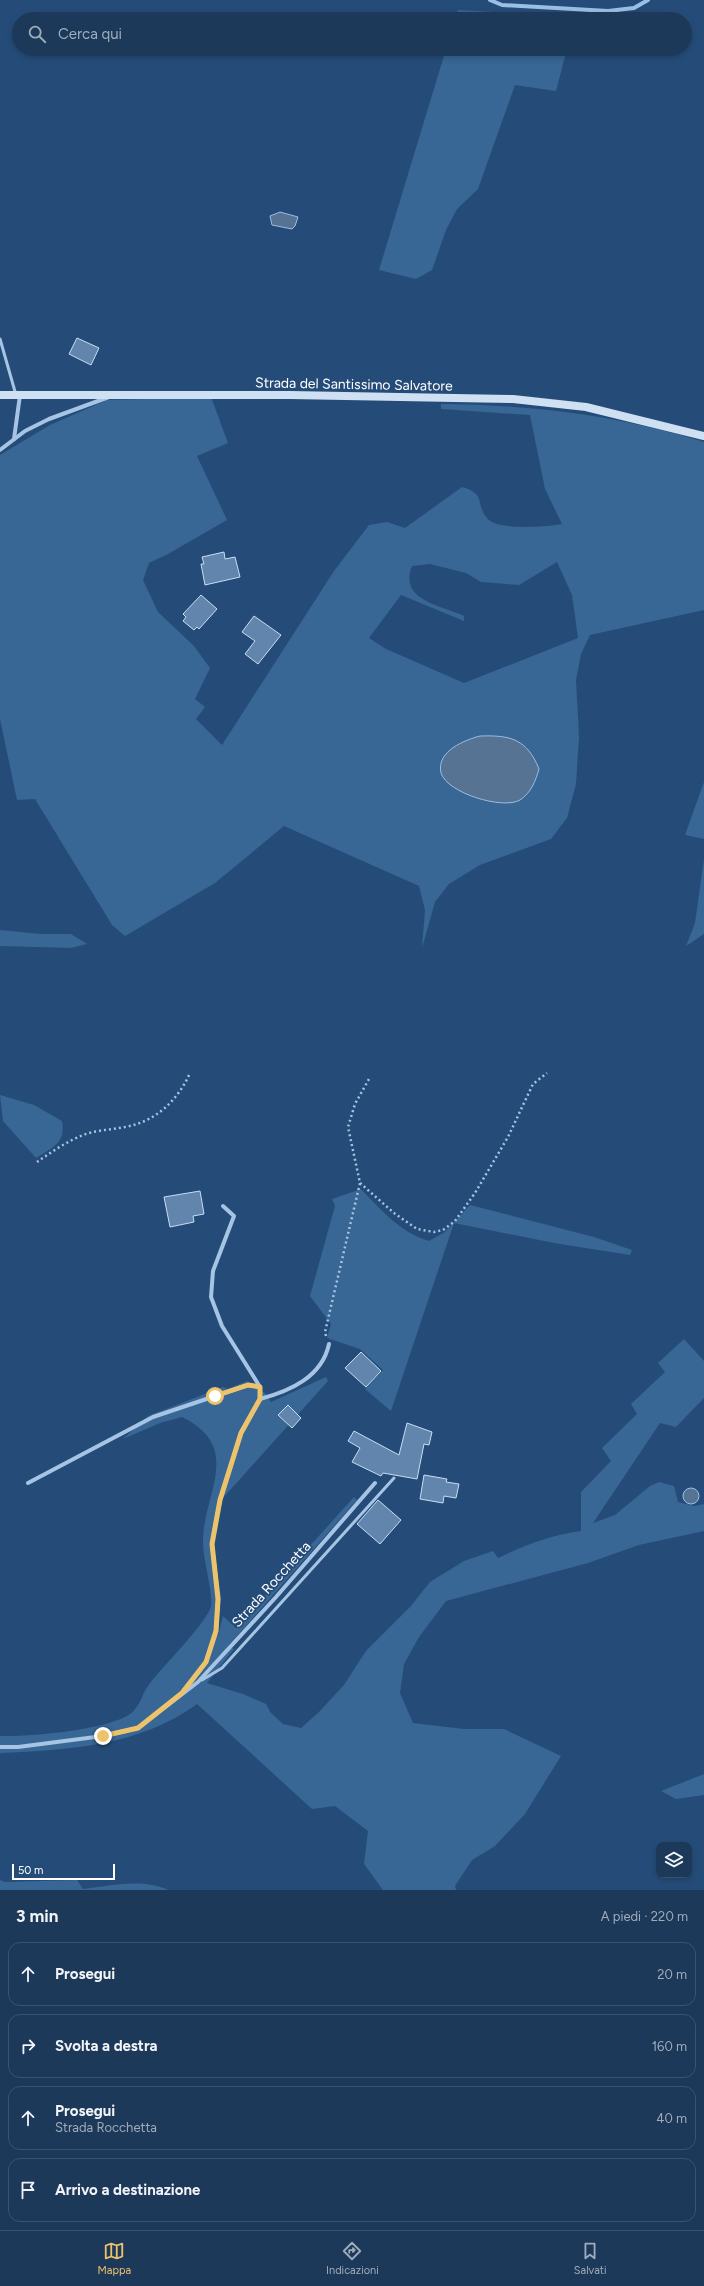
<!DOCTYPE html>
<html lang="it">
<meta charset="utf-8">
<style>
:root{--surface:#1c395a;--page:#294463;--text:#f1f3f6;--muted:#a0acbb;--line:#3a5370;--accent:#ecc36b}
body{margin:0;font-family:Figtree,sans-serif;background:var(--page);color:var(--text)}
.controls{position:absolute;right:12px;bottom:12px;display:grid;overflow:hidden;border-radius:8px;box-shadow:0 2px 6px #0003}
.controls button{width:36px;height:36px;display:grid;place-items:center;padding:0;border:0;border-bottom:1px solid var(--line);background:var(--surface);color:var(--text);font:20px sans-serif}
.scale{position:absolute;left:12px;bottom:10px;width:103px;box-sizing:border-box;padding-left:4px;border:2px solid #fff;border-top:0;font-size:11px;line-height:14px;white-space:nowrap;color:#fff;-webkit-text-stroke:3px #254c78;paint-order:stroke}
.stop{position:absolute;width:12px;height:12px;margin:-9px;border:3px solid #ecc36b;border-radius:50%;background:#fff}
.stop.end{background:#ecc36b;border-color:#fff;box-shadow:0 1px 4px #0008}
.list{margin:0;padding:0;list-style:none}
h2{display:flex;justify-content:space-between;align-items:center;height:52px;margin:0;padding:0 16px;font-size:17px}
h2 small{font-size:13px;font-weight:400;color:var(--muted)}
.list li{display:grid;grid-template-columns:26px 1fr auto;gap:12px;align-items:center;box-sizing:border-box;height:64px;margin:0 8px 8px;padding:0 8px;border:1px solid var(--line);border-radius:12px}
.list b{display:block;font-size:15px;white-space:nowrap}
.list p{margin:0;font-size:13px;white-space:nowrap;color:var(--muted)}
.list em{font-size:13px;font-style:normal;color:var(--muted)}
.icon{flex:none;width:22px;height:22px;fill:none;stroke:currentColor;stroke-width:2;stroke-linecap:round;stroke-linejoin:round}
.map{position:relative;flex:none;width:704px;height:1890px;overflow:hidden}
.search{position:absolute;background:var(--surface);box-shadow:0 2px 6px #0003;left:12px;right:12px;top:12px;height:44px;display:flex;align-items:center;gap:10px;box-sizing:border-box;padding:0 14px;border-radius:22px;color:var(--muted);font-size:15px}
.sheet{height:340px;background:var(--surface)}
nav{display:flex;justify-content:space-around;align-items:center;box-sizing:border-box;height:56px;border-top:1px solid var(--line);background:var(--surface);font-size:11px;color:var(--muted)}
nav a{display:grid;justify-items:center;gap:2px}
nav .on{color:var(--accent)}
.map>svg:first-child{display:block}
</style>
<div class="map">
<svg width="704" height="1890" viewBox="0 0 704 1890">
<rect width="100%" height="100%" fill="#254c78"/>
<!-- green -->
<g fill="#386695" fill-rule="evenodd">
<polygon points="458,10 575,16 574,19 455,19"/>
<polygon points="446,49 567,49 556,91 515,85 478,189 457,209 446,230 432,270 416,279 379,270"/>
<path d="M211,397L228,443L197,456L227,520L168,554L149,563L143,580L158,612L194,646L210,668L195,699L205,707L196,719L222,745L334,571L369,525L387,522L405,528L462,487C488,494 474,506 489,520C499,530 549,527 562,524L545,489L530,415L441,409V404C531,405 617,415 704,442V610L590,635L581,654L576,680L579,737L576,784L567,818L551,839L480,865L449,884L435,902L422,948L425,910L419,886L284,826L215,883L125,936L112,925L35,799L17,800L0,719V455L50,425L107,400ZM557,562L572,595L578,638L464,683L386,649L369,638L401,595L464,621V616C442,605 398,601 412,566L430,564L466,573L481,582L519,585ZM480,736C512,735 527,738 539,769L470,739Z"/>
<polygon points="704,782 704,839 685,835"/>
<polygon points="704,859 704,934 686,946 695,923"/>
<polygon points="0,930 41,934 71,934 87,944 71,948 0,946"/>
<path d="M0,1095L34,1105L62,1121C66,1143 53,1147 36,1158L3,1121Z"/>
<path d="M361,1189C381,1210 401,1233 429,1241L445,1232L470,1205L594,1237L632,1250L630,1255L554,1243L454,1223L391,1411L365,1389L383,1370L360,1349L327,1338L331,1324L310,1296L335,1206L332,1199Z"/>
<path d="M684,1339L704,1361V1398L676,1427L660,1423L593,1523L615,1515L650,1486L659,1482L674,1486L678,1502L694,1506L704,1504V1531L639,1545L588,1563L446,1601L419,1637L404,1664L400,1693L413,1723L464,1729H504L561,1756L525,1814L495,1846L472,1860L455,1886L456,1890H383L364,1864L368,1831L335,1806L312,1809L197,1704C140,1746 68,1750 0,1753V1736C28,1737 108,1730 130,1714C140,1707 141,1696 148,1686C160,1669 208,1622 211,1606C213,1592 203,1559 203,1543C202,1495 245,1448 182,1417L160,1423L123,1439L148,1416L223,1387L228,1389L247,1381L265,1393L271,1402L326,1377L328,1381L222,1499L213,1543L221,1597L220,1613L214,1628L218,1636L223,1616L236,1628L354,1497L357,1500L228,1646L234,1649L207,1683L243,1694L266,1704L271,1713L283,1724L301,1728L319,1712L344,1685L366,1651L410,1607L430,1582L464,1561L493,1551L498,1558C525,1545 551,1535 581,1531V1492L611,1461L602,1448L637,1414L631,1404L665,1372L658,1363Z"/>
<polygon points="704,1774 704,1795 676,1799 661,1791"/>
<path d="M0,1880L5,1882L77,1880L83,1889C110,1886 142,1878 168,1890H0Z"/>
</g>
<!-- water -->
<g fill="#567393" stroke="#9bbfe4">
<polygon points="280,212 298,217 295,226 292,229 272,225 270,216"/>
<path d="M480,736C511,735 527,739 539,769C536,780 531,793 520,800C503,810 447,793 441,773C436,751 465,740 480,736Z"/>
<circle cx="691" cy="1496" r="8"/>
</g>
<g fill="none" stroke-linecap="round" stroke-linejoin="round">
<!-- stream -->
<polyline stroke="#9bbfe4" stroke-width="4" points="490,0 502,5 608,11 634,8 648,0"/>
</g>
<!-- building -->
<g fill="#6185ac" stroke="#c9ddf3">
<polygon points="77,338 99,348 91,365 69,354"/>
<polygon points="224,552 225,559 235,557 240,577 205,585 201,564 204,564 202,557"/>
<polygon points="201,595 217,609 199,629 197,627 194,630 183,621 186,617 183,614"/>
<polygon points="254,616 281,635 258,664 245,654 255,641 242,632"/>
<polygon points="200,1191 204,1214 193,1216 194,1222 170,1227 164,1197"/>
<polygon points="361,1352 381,1371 366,1387 345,1368"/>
<polygon points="288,1405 301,1418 292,1428 278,1415"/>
<polygon points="407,1423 432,1432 429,1445 424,1444 417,1479 383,1473 381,1476 352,1462 360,1448 348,1441 354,1431 399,1455"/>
<polygon points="424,1475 447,1479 446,1482 459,1484 456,1498 444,1496 443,1503 420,1499"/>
<polygon points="378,1500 401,1520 380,1544 357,1524"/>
</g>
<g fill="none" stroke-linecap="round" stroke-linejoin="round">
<!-- path -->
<g stroke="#a6c4e3" stroke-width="2.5" stroke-dasharray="2 3" stroke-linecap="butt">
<path d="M37,1162C53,1151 70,1139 89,1133C104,1129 122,1129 137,1124C161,1116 179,1097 189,1075"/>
<polyline points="360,1183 394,1213 417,1229 434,1232 443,1230 455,1221 475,1193 508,1137 533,1084 547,1073"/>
<polyline points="326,1336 325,1332 360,1183 348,1127 355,1104 369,1079"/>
</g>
<!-- lane -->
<g stroke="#a6c4e3" stroke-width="3">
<polyline points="0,339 16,395"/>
<polyline points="202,1680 222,1668 394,1478"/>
</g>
<!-- street -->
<g stroke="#a6c4e3" stroke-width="4">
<polyline points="14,439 20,395"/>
<polyline points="0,450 25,431 49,419 109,397"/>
<path d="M223,1206L234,1216L213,1271L211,1297L222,1326L260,1387V1399C290,1391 322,1377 329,1344"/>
<polyline points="28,1483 153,1417 248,1385 260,1387"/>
<polyline points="184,1690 206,1662 216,1631 218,1599 212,1544 220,1500 241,1433 260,1399"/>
<polyline points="0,1747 18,1747 103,1736 138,1728 198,1682 276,1597 375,1483"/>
</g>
<!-- secondary -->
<polyline stroke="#cfe0f3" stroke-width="8" points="0,395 290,395 513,399 586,407 704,436"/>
</g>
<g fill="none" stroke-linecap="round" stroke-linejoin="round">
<!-- route -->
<polyline stroke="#ecc36b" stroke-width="5" points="103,1736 138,1728 182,1693 206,1662 216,1631 218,1599 212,1544 220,1500 241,1433 260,1399 260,1387 248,1385 215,1396"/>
</g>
<g text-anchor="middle" stroke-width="3.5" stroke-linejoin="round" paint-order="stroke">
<!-- street labels -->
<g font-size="14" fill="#fff" stroke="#254c78">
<text transform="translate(354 384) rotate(1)" y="5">Strada del Santissimo Salvatore</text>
<text transform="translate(271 1584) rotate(-48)" y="5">Strada Rocchetta</text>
</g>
</g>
</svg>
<div class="controls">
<button><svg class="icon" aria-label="layers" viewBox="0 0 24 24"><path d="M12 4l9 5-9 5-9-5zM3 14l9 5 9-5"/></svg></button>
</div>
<div class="scale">50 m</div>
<div class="stop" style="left:215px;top:1396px"></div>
<div class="stop end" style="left:103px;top:1736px"></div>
<div class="search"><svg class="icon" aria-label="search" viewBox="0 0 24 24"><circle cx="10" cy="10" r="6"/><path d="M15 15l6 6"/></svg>Cerca qui</div>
</div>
<section class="sheet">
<h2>3 min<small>A piedi · 220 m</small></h2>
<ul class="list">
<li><svg class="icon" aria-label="ahead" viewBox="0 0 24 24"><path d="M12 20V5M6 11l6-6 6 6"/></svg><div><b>Prosegui</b></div><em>20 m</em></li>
<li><svg class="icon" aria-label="right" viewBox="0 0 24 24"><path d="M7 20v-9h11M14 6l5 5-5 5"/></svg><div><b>Svolta a destra</b></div><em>160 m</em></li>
<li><svg class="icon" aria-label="ahead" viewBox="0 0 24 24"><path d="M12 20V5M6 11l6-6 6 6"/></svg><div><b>Prosegui</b><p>Strada Rocchetta</p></div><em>40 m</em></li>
<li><svg class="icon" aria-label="arrive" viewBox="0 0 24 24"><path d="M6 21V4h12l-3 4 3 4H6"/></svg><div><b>Arrivo a destinazione</b></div></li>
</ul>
</section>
<nav>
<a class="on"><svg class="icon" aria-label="map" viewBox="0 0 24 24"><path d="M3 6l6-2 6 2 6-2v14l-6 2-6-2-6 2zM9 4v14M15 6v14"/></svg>Mappa</a>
<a><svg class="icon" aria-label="directions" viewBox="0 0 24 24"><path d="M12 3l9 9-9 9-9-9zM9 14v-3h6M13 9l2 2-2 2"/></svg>Indicazioni</a>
<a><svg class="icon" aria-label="saved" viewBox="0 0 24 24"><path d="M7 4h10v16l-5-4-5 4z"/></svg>Salvati</a>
</nav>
